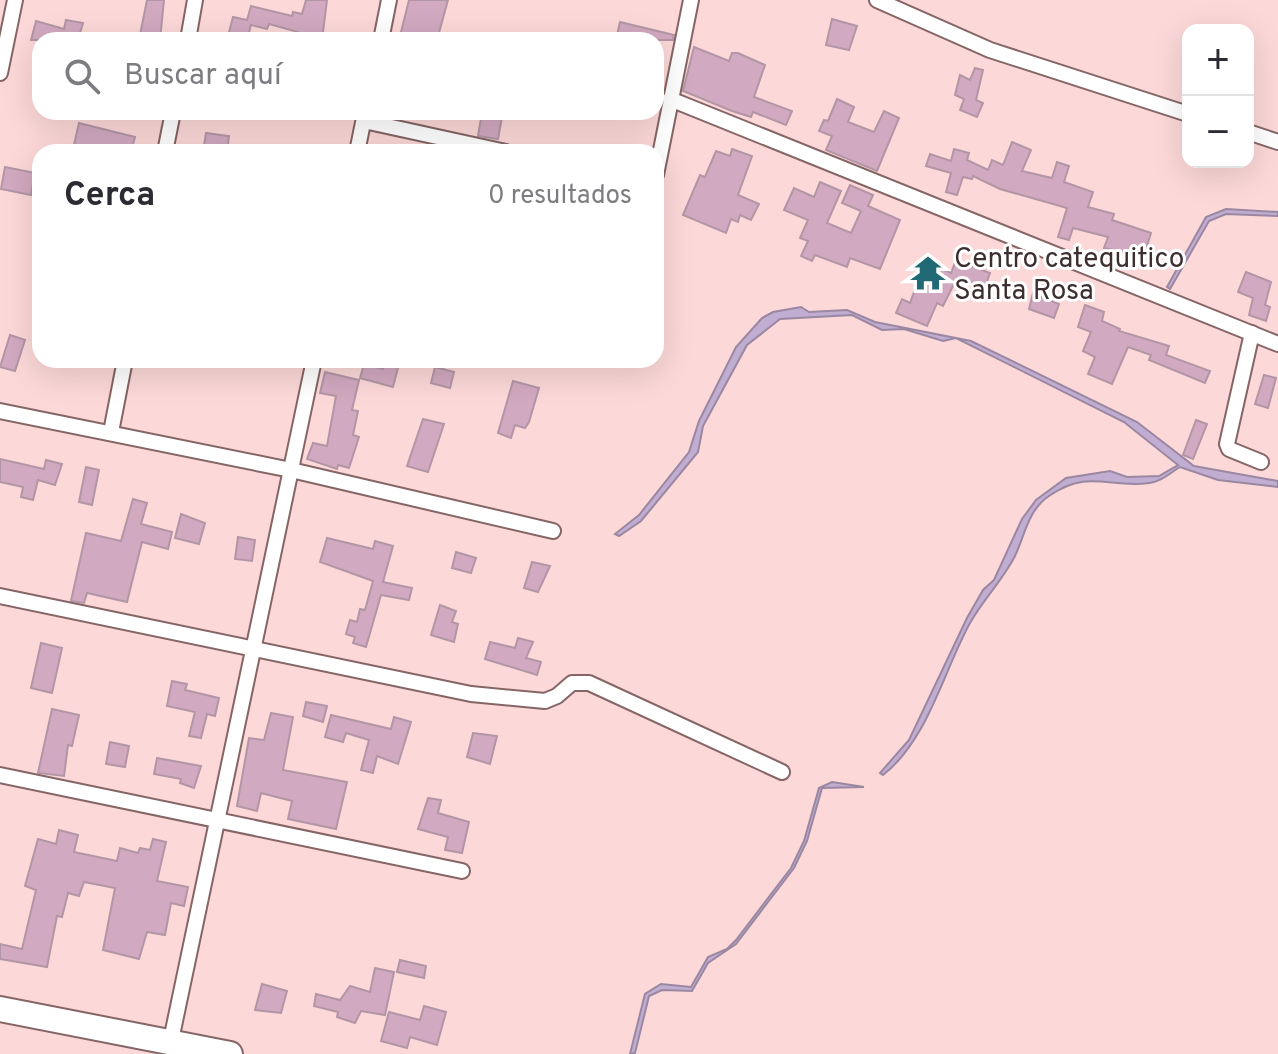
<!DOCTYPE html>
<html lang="es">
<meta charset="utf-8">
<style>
:root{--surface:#fff;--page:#f7f7f7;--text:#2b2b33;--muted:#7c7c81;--line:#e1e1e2}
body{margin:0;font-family:Overpass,sans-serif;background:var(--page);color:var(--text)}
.controls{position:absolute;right:24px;top:24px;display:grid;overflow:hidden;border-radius:16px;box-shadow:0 8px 32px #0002}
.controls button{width:72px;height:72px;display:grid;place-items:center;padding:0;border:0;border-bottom:2px solid var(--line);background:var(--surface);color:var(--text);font:40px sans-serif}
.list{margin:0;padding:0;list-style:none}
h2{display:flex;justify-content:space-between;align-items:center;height:104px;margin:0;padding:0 32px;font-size:34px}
h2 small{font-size:26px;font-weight:400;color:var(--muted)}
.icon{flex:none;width:44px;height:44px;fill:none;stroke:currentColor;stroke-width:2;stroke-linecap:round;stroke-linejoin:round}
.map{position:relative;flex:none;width:1278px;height:1054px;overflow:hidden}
.search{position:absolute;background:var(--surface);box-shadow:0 8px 32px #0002;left:32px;top:32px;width:632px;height:88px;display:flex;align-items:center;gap:20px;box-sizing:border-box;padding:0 28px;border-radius:24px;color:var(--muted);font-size:30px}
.panel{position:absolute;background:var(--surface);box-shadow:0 8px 32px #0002;left:32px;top:144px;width:632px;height:224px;border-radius:24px}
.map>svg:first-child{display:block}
</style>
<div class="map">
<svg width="1278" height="1054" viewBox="0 0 1278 1054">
<rect width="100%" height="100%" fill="#fcd8d8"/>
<!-- water -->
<g fill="#c2add2" stroke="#9a87a1" stroke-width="2">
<polygon points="1226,209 1278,212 1278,216 1226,214 1209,221 1170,289 1167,287 1206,217"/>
<path d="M801,307L809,312L847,310L875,322L971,341L1137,422L1194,466L1278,481V487L1218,480L1180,467C1170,473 1161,482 1149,483C1110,489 1089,468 1049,496C1027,511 1025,536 1014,558C1001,582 983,600 970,623C943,672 928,740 883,775L880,773L909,740L967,618L983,590L994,580L1022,519L1036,500L1066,478L1110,471L1127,477L1159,476L1178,465L1124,422L956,338L943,341L904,329L882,330L852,315L780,319L747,345L703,426L698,452L641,521L619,536L615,534L639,515L689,452L699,421L736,347L762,318L773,312Z"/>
<polygon points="832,782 864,787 822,788 807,841 794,868 736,944 708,963 692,991 662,990 649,996 635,1053 630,1054 645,994 661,984 691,987 708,957 727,949 736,940 791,868 804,841 819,788"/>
</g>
<!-- building -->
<g fill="#d1a9c0" stroke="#b396a6" stroke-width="2">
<polygon points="147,0 164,0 160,40 139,40"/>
<polygon points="306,0 327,0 322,40 297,40 298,32 269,24 267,29 251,25 247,40 227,40 233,17 247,20 251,6 292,16 293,12 302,14"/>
<polygon points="409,0 448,0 437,40 399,40"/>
<polygon points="832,19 857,26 849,50 826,45"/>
<polygon points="66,20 83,23 80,33 91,36 90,40 31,40 36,21 64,29"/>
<polygon points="620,22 674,35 673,40 616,40"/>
<polygon points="694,47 729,61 732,53 738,53 765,65 754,97 792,111 786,125 753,112 751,117 732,111 683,91"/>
<polygon points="975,68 983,70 976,100 983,103 977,117 960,110 964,99 955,95 960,75 970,80"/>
<polygon points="837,99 854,107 848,122 874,132 884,111 899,118 877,171 826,150 832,136 819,131 824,120 828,121"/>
<polygon points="482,112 503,112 498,139 478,136"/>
<polygon points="79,123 135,137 131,152 91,146 90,152 73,149"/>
<polygon points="206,133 229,136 227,152 203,152"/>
<polygon points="1012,142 1031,150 1022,171 1052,178 1057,162 1069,166 1064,182 1093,192 1088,207 1114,214 1112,220 1151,233 1144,256 1104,248 1108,237 1073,228 1069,240 1058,237 1067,208 1000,189 973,176 972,179 963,177 957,195 946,192 951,173 926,166 930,154 951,161 954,149 969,153 967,160 988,170 992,160 1003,165"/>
<polygon points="732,149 752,156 738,195 759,204 751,220 740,215 738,222 731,219 726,233 683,215 700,175 705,177 716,151 730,156"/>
<polygon points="5,167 35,173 31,195 1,189"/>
<polygon points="820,182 841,191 827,223 851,233 861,211 842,203 850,185 873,195 868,206 900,220 880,269 850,258 847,267 815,255 812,261 801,256 808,241 800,238 808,220 784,210 794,188 814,197"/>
<polygon points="956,260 990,273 985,287 957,278 943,306 937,303 927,326 896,313 902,299 910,303 925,262 951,273"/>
<polygon points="1246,272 1271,282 1265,305 1270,307 1266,321 1249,315 1253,298 1238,292"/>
<polygon points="1033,293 1059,304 1054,318 1029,309"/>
<polygon points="1085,305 1104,312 1102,321 1120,329 1119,331 1169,346 1166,355 1210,371 1205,383 1149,360 1151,355 1128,347 1112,384 1088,374 1095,357 1083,351 1091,332 1078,327"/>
<polygon points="10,335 25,340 15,371 0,367"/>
<polygon points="385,360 400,360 393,387 360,378 364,364 383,369"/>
<polygon points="435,367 454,372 450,388 431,383"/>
<polygon points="325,372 359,380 352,410 358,411 353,435 359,437 349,468 338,465 337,469 307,459 313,443 327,446 336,396 320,393"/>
<polygon points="1264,375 1276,378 1268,408 1255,404"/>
<polygon points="513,381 539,388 529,422 525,428 515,425 511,438 498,433"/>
<polygon points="423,419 444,424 428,472 407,466"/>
<polygon points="1196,420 1207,424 1193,459 1183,455"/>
<polygon points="0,459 44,469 46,460 62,464 55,485 38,480 33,500 21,497 23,487 0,482"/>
<polygon points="86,467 99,470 92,505 79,502"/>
<polygon points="133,499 147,503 141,524 172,532 168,549 142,542 127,602 87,593 84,603 71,601 86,533 121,541"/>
<polygon points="181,514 205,523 199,544 175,538"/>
<polygon points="238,537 255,540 252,561 235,559"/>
<polygon points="327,538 373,549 375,541 393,546 383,582 412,588 409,600 381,595 366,647 353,643 355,637 346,634 350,620 357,622 360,609 365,610 373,581 320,562"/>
<polygon points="456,552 476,558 471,573 452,568"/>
<polygon points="532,562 550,566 538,592 524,588"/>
<polygon points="440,605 456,611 452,622 458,624 454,642 431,635"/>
<polygon points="518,638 533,642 526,658 541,662 537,675 485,659 490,642 515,648"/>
<polygon points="41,643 62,648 52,693 31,688"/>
<polygon points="172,681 187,684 185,690 219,698 215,716 207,714 201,738 189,736 195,712 167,706"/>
<polygon points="306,702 327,706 323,722 303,716"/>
<polygon points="52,709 79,715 72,746 68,745 64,776 38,773"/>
<polygon points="271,713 293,717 283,770 347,782 336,829 288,819 292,801 261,793 257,811 237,806 249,738 264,740"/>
<polygon points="331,715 391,729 394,717 411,722 398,764 377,756 373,773 361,770 369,740 346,733 343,742 325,737"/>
<polygon points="473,733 497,736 490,764 467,757"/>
<polygon points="110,742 129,746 125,767 106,764"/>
<polygon points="157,758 201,766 194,788 180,783 181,779 154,774"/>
<polygon points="428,798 441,800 438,813 469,822 462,853 445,850 448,837 418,829"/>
<polygon points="59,830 78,835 74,852 117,861 120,848 138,853 140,848 150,850 153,839 166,842 157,881 188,887 184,906 171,903 165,935 147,932 139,959 103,950 115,888 84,882 79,896 68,893 62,917 57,916 47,967 0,959 0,944 22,949 36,890 25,886 38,839 56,844"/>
<polygon points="400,960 426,966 424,978 397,972"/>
<polygon points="375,968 394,972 385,1015 361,1011 355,1023 337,1017 338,1012 314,1006 316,994 340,1000 350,986 370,992"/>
<polygon points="262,984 287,991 281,1013 255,1010"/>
<polygon points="424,1006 446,1012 437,1045 410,1037 407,1048 381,1041 389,1012 420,1020"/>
</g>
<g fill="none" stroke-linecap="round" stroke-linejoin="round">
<!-- minor casing -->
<g stroke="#856566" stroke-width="18">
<g id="minor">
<polyline points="877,0 990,50 1188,114"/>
<polyline points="188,40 195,0"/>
<polyline points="381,40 389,0"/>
<polyline points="0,73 15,0"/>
<polyline points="670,99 1278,344"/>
<polyline points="364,121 506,152"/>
<polyline points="1248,132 1278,142"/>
<polyline points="165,152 173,112"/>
<polyline points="357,152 365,113"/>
<polyline points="656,175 691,0"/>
<polyline points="1252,333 1227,444 1229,449 1261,462"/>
<polyline points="0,411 291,470 553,531"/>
<polyline points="111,432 125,360"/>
<polyline points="0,596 471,694 545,701 557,696 572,683 589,683 782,772"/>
<polyline points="0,775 462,871"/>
<polyline points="170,1045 314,360"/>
</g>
</g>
<!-- trunk casing -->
<g stroke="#856566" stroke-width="28">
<polyline id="trunk" points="0,1009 230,1054"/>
</g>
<!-- minor -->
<use href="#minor" stroke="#fff" stroke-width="14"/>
<!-- trunk -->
<use href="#trunk" stroke="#fff" stroke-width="24"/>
</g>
<!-- icons -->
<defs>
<g id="temple-bare" transform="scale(2.76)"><path d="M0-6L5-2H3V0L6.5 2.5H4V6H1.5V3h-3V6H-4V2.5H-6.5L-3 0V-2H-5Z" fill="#216a75" stroke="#fff" stroke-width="2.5" paint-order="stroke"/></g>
</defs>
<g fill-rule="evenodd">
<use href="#temple-bare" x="928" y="273"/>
</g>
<g text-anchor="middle" stroke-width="6" stroke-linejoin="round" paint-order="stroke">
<!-- poi labels -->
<g font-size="28" fill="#3d2f2f" stroke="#fff" text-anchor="start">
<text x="954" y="267">Centro catequitico<tspan x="954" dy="32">Santa Rosa</tspan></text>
</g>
</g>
</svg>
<div class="controls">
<button>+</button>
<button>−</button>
</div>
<div class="search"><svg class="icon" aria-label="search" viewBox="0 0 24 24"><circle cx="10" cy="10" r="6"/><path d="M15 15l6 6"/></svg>Buscar aquí</div>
<section class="panel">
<h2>Cerca<small>0 resultados</small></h2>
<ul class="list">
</ul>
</section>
</div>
